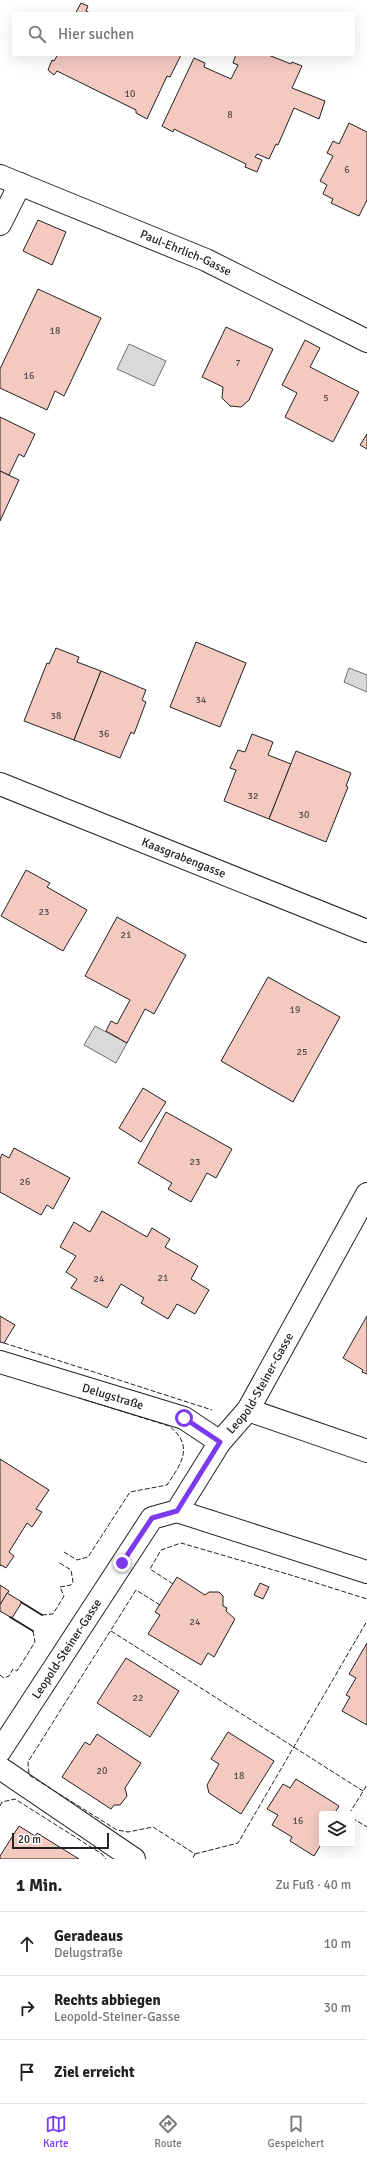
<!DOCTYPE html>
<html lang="de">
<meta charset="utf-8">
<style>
:root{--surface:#fff;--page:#f2f2f2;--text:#222;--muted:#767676;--line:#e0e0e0;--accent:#7c3aed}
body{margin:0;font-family:Signika,sans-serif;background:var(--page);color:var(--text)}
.controls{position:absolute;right:12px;bottom:12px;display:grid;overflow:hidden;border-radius:4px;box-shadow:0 4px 16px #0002}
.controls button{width:36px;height:36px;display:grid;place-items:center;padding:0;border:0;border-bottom:1px solid var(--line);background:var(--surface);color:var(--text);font:20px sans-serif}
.scale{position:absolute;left:12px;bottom:10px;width:97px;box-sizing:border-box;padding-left:4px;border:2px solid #222;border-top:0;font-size:11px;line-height:14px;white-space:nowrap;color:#222;-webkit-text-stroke:3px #fff;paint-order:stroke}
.stop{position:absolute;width:12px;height:12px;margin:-9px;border:3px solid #7c3aed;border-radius:50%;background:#fff}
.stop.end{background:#7c3aed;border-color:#fff;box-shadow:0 1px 4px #0008}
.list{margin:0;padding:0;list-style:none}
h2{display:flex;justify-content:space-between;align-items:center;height:52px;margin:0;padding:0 16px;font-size:17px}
h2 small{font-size:13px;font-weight:400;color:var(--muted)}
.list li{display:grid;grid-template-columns:26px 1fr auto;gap:12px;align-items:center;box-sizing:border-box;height:64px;padding:0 16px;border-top:1px solid var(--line)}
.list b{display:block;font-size:15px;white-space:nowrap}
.list p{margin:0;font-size:13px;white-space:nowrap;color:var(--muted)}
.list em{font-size:13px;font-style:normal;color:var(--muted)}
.icon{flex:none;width:22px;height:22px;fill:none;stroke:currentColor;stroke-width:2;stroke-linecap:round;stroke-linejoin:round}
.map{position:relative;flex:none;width:367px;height:1859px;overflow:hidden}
.search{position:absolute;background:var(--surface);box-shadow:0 4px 16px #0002;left:12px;right:12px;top:12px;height:44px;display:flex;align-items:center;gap:10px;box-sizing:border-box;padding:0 14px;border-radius:4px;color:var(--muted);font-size:15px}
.sheet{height:244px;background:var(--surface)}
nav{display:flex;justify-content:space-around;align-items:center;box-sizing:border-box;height:56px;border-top:1px solid var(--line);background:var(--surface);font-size:11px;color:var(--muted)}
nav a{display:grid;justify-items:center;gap:2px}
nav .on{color:var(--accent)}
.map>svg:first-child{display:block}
</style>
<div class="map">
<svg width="367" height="1859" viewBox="0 0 367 1859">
<rect width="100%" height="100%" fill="#fff"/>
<!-- water -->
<g fill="#d9d9d9" stroke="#6f6f6f">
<polygon points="129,344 166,361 154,386 117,369"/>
<polygon points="349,668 367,675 367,692 344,682"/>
<polygon points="95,1026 127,1043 116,1063 84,1045"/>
</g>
<!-- building -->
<g fill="#f3c9c0" stroke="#222">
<polygon points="81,3 88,6 86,11 92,14 75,14"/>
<polygon points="58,54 179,54 181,55 170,77 167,76 147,119 136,113 136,110 57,71 54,75 48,70 52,60 54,61"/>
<polygon points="236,54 266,54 291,64 292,62 302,66 292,88 325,101 319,119 294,108 278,145 276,144 269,159 257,154 255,157 262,160 257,172 245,167 246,164 174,129 173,132 162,126 194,58 205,63 204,67 231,79 238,65 233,63"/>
<polygon points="349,123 367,132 367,200 359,216 331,203 333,199 323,194 327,185 320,181 333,156 327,153 333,141 339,144"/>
<polygon points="38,220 66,232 52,265 23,251"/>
<polygon points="38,289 101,318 64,396 55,391 47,410 0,388 0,369"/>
<polygon points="226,327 273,349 249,400 241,407 230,406 222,398 223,387 202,377"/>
<polygon points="305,340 320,348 310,367 359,392 333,442 285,417 297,393 282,385"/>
<polygon points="0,417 35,434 24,457 19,454 9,475 0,471"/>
<polygon points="367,434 367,449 360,445"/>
<polygon points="0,471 19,480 0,521"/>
<polygon points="196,642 246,663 220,727 170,707"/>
<polygon points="56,648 79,657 77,662 101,671 74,740 24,721 47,663 49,664"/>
<polygon points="101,671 146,690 142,700 146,702 134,734 131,732 120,758 74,740"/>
<polygon points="252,734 273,742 268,755 291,764 269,819 224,801 236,770 230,768 238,750 245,752"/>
<polygon points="296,751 351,773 346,786 348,787 326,842 269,819"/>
<polygon points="26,870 50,883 47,887 87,910 63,951 1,916"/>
<polygon points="117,917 186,955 154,1014 145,1009 127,1043 106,1031 111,1021 117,1024 130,1000 85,976"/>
<polygon points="268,977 340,1017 293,1102 221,1061"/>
<polygon points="143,1088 166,1102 141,1142 119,1128"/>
<polygon points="166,1112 232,1149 216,1178 207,1173 191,1202 168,1189 172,1183 138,1163"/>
<polygon points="14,1148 70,1178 53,1209 47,1205 41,1215 0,1192 0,1159 2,1154 9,1158"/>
<polygon points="102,1211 147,1237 152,1228 170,1239 165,1247 198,1266 191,1279 209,1290 195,1314 177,1304 168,1319 141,1303 144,1298 121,1284 107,1308 71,1288 77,1279 66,1272 76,1256 60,1247 74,1222 90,1232"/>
<polygon points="0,1316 15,1325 4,1343 0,1342"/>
<polygon points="367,1316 367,1374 362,1372 363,1370 343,1358"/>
<polygon points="0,1459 49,1490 36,1509 42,1512 32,1527 27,1523 9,1552 14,1556 6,1568 1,1565 0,1566"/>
<polygon points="177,1577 205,1595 209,1592 219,1592 223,1596 223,1606 227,1608 226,1611 235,1619 214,1657 208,1653 201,1665 148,1634 160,1615 155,1612"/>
<polygon points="260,1583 269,1587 263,1599 254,1595"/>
<polygon points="0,1585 9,1591 0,1605"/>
<polygon points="7,1593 22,1602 12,1618 0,1611 0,1605"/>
<polygon points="367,1643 367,1725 342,1711 350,1697 346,1695 356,1678 349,1674"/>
<polygon points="126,1658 179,1691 150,1737 97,1703"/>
<polygon points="228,1732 274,1761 241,1814 209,1793 207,1785 219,1764 211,1759"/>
<polygon points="97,1734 141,1763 125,1788 127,1796 120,1805 114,1805 111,1809 62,1777 85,1742 90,1745"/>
<polygon points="296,1779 339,1806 334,1814 322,1814 322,1834 320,1838 322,1839 322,1843 314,1856 290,1841 292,1837 272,1825 278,1815 267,1809 283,1784 290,1788"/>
<polygon points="19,1826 35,1836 37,1833 79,1859 0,1859 0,1856"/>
</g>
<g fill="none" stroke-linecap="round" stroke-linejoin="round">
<!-- street casing -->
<g stroke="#222" stroke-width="24">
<g id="street">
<path id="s1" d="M0,176L206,260L367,341"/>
<polyline points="0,224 20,184"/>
<path id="s2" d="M0,784L367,931"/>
<path id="s3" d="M0,1362L184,1418L220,1442"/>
<polyline points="248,1410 367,1451"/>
<polyline points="177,1511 367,1572"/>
<path id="s4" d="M0,1751L152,1518L177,1511L220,1442L248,1410L367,1194"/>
<polyline points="0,1768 134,1859"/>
</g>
</g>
<!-- street -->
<use href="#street" stroke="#fff" stroke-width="22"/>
<!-- fence -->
<g stroke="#222" stroke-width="1" stroke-dasharray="5 2" stroke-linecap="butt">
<polyline points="4,1343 212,1410"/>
<path d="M64,1552L77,1560L88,1557L130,1492L167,1485C181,1464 195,1446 169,1426L79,1398"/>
<polyline points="173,1584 150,1569 161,1550 181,1543 294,1576 367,1599"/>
<polyline points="160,1605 136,1590 28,1762 29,1775 117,1830 128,1832 153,1827 195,1854 192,1859"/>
<polyline points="42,1615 53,1614 64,1596 60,1587 71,1585 73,1582 71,1570 58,1562"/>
<polyline points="111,1631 363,1791"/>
<polyline points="0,1675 4,1678 9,1676 13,1669 17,1671 35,1642 33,1631"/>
<polyline points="0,1806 2,1802 15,1799 102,1854 106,1859"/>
<polyline points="349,1814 367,1785"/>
<polyline points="352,1818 367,1827"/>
<polyline points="195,1854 238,1843 367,1621"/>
</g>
<!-- wall -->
<g stroke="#222" stroke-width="2">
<polyline points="21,1602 42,1615"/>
<polyline points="10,1617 33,1631"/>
</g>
</g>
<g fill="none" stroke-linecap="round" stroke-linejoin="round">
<!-- route -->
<polyline stroke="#7c3aed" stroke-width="5" points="122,1563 152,1518 177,1511 220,1442 184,1418"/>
</g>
<g text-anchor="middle" stroke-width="3" stroke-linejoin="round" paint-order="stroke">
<!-- number labels -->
<g font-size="10" fill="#564c4a">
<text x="130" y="97">10</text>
<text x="230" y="118">8</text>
<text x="347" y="173">6</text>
<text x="55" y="334">18</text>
<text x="238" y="366">7</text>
<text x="29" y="379">16</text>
<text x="326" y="401">5</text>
<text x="201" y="703">34</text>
<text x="56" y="719">38</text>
<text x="104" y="737">36</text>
<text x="253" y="799">32</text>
<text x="304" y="818">30</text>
<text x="44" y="915">23</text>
<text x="126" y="938">21</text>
<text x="295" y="1013">19</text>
<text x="302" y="1055">25</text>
<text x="195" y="1165">23</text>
<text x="25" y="1185">26</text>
<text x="163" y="1281">21</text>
<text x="99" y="1282">24</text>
<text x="195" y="1625">24</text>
<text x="138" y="1701">22</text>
<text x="102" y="1774">20</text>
<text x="239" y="1779">18</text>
<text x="298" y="1824">16</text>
</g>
<!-- street labels -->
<g font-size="12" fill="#222" stroke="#fff">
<text dy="4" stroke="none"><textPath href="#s1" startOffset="201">Paul-Ehrlich-Gasse</textPath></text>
<text dy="4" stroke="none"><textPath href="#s2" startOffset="198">Kaasgrabengasse</textPath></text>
<text dy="4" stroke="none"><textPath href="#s4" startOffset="457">Leopold-Steiner-Gasse</textPath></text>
<text dy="4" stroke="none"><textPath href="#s3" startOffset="118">Delugstraße</textPath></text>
<text dy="4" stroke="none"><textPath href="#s4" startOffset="122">Leopold-Steiner-Gasse</textPath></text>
</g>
</g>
</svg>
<div class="controls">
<button><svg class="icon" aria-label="layers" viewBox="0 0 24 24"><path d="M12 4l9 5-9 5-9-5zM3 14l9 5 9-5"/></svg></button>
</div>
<div class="scale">20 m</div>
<div class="stop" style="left:184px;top:1418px"></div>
<div class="stop end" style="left:122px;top:1563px"></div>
<div class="search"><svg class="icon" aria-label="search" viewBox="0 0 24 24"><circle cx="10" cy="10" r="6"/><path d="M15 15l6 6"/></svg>Hier suchen</div>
</div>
<section class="sheet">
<h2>1 Min.<small>Zu Fuß · 40 m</small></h2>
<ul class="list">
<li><svg class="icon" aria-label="ahead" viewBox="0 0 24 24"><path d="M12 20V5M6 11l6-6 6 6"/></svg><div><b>Geradeaus</b><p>Delugstraße</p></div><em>10 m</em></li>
<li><svg class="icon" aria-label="right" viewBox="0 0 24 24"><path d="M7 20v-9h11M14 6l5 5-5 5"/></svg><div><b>Rechts abbiegen</b><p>Leopold-Steiner-Gasse</p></div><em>30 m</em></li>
<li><svg class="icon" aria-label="arrive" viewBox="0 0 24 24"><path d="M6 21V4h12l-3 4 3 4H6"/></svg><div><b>Ziel erreicht</b></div></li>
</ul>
</section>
<nav>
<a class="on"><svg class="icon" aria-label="map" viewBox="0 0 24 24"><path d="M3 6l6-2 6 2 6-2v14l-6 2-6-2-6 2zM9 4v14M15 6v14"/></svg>Karte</a>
<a><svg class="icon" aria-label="directions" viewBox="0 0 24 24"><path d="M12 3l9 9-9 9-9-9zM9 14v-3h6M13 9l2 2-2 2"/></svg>Route</a>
<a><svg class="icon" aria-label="saved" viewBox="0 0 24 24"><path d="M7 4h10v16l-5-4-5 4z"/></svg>Gespeichert</a>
</nav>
